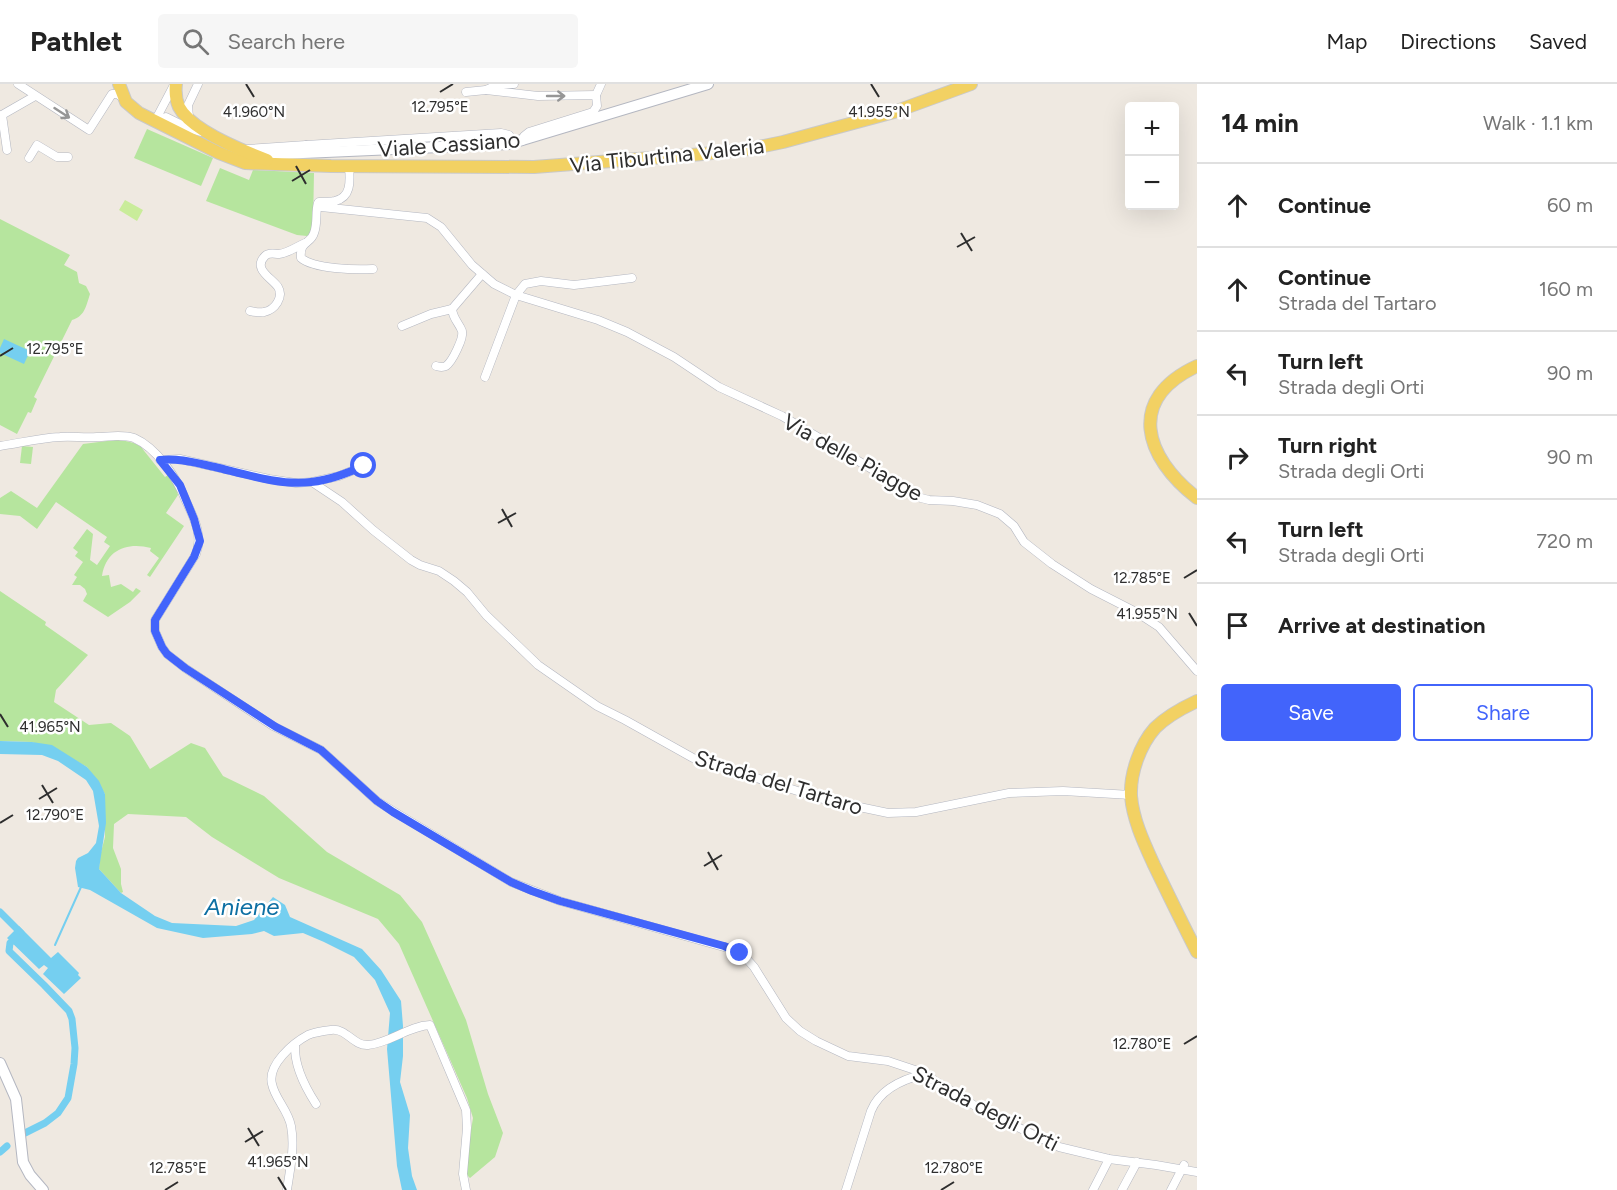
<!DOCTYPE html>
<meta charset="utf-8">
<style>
:root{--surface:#fff;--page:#f6f6f6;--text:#222;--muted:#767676;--line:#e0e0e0;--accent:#4264fb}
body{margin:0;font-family:Figtree,sans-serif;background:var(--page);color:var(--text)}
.controls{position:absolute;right:18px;top:18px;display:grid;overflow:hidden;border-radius:6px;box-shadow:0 6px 24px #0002}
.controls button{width:54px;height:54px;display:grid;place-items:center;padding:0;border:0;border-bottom:2px solid var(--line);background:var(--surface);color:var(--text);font:30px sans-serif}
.stop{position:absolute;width:18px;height:18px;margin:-14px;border:4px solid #4264fb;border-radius:50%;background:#fff}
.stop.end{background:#4264fb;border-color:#fff;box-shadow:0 2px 6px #0008}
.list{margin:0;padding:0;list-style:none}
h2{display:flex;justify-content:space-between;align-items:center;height:78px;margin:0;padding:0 24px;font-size:26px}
h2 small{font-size:20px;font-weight:400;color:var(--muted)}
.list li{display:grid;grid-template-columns:39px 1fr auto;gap:18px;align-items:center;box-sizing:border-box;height:84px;padding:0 24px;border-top:2px solid var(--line)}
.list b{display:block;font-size:22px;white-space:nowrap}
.list p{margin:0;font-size:20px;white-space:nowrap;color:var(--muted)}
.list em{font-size:20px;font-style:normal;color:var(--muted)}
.actions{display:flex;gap:12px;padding:18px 24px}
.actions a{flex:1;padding:14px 0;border:2px solid var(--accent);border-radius:6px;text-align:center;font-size:21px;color:var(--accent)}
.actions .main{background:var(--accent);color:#fff}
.icon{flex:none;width:33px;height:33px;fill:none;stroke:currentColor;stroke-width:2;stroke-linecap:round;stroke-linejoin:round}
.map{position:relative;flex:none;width:1197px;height:1106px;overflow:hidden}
header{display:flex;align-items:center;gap:36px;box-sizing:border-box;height:84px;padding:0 30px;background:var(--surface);border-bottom:2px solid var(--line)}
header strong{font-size:28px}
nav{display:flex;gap:33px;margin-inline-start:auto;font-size:21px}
.search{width:420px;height:54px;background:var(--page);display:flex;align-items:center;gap:15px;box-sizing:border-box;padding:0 21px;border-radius:6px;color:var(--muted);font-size:22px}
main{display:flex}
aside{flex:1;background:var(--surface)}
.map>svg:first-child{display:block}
</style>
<header>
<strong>Pathlet</strong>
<div class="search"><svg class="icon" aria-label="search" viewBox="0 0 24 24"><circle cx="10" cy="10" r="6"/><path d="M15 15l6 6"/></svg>Search here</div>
<nav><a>Map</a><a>Directions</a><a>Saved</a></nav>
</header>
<main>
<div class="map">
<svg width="1197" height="1106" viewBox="0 0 1197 1106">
<rect width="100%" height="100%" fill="#efe9e1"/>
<!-- green -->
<g fill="#b6e59e">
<polygon points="147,45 213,74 201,102 134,74"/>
<polygon points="220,84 249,96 253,86 314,89 313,140 311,149 307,152 297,151 206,117"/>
<path d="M0,135L70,171L64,181L77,188L79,199L86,202L90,210C86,222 85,232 72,236L34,313L37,315L31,329L28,328L17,350L0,341Z"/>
<path d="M115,356C125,357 133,357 141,363L165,393L168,391L176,403L178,411L166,429L184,442L150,493L147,491L159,474L150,467L151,464C128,458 106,465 102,492L109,491L111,503L121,500L133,508L136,504L141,507L130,518L108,533L83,517L87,510L85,505L80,501H72L77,493L74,491L83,478L75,472L78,468L73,464L87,445L93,450L90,476L97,481L110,462L104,458L107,453L56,418L37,445L20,432L0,430V414L11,407L37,424L83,360Z"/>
<polygon points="22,362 33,363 31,380 20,379"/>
<polygon points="0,507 46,538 45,541 88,571 56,606 54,618 89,641 111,639 130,652 150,685 191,659 205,664 223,692 264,712 327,768 400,811 422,838 466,936 488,1010 503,1049 495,1073 470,1094 464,1088 473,1034 467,1014 399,860 378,835 279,794 212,753 186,733 128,730 114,740 113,764 121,785 121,800 123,808 121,809 99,785 100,772 105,753 105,710 87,683 69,673 32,658 0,657"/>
</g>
<!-- pitch -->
<polygon fill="#c9ec9a" points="125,116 143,126 137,137 119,126"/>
<!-- water -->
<g fill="#75cff0">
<polygon points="4,255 30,267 24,280 0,269 0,264"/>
<polygon points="0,657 32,658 52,661 87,683 99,697 105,710 106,739 99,785 121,809 155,832 172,839 236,842 254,836 273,813 285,821 290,833 362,865 381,886 401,917 403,942 403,972 400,998 410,1031 408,1064 412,1092 417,1106 402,1106 397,1082 387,965 390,929 375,896 354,873 324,858 303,849 274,852 264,847 252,850 203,854 157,844 90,806 78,803 75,784 76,777 78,774 88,769 96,759 99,742 93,707 86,696 58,677 42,671 0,670"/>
<polygon points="19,842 51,874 58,868 79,889 78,891 81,894 64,910 43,890 48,884 44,881 39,885 7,854"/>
</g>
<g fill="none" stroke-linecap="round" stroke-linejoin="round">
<!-- stream -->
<polyline stroke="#75cff0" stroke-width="2" points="55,861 81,803"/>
<!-- canal -->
<g stroke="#75cff0" stroke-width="7">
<polyline points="0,828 21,849"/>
<polyline points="17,853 10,859 9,867 44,901 69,927 72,935 75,964 74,980 68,1014 58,1029 45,1039 23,1050"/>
<polyline points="0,1068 7,1062"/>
</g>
<!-- street casing -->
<g stroke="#b4b7c1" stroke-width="9">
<g id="street">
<polyline points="18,0 89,46 112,10 117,10 124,14"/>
<polyline points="514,0 499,0 486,6 538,12 596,11 597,22 593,28 529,48 524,52 522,57"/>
<polyline points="466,8 486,6"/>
<polyline points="596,11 601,0"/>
<polyline points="2,31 7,66"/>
<polyline points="0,32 35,12"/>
<polyline points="189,34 188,21 198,0"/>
<polyline points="155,37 174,1"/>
<polyline points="161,40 163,34 166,33 190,45 201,48"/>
<polyline points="248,65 306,61"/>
<polyline points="299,68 306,61 501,49 509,51 515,59"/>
<polyline points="29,74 37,61 57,73 68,73"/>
<path d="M349,82C350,96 352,113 335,117C330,118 324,118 319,118V121L321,123L427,134L441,143L472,181L494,200L516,211L598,236L627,248L674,273L719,303L782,332L921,414L929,416L953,417L977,421L1000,430L1014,442L1024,458L1052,480L1091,505L1136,528L1159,543L1197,587"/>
<path d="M318,119C315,129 318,139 314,149C311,160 299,157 301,174C314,185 355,186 373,185"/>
<polyline points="452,225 482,190"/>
<path d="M250,227C255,228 260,229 264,228C275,226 284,213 278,203C272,194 252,185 265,172C269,168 274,170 279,170C288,169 296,163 305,159"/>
<polyline points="402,242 431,230 452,225"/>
<path d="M436,282C440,283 442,284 446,282C452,278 464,254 462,247C459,239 453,235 452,225"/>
<polyline points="485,293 516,211 525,200 541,197 574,201 632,194"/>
<path d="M0,362C20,359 40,354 60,353C72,352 84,354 97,353C109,353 122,350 134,354C157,364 177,394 186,417C194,434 203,451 196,470L155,536V547L162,563L167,570L185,584L273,642L321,666L377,717L393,727L511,798L560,817L738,867L745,873L754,883L786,934L800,947L816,957L848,972L888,977L921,988L980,1025L1059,1063L1109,1075L1156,1081L1197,1088"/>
<polyline points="160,376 180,375 269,395 296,399 312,398 342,418 373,446 411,476 420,481 439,487 454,497 467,508 486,531 538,581 597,622 625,636 693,674 826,716 888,729 916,728 1009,709 1063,707 1131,711"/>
<polyline points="312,398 339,392 364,382"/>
<path d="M295,961C294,981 305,1003 316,1020"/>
<path d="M287,1106C290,1085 295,1063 291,1042C288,1026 275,1015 272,1000C267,981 293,959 308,951C315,948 323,947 331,946C347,944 353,962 368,961C390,959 408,942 430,941L466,1026L467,1044L463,1090L466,1106"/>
<path d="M846,1106L871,1027C880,1005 903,995 925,990"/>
<polyline points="1093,1106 1109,1075"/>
<polyline points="1122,1106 1137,1078"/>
<polyline points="1171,1106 1184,1081"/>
</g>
</g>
<!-- secondary casing -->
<g stroke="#b4b7c1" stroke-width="12">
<g id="secondary">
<polyline points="257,71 509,60 708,0"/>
<polyline points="0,979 16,1015 23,1078 30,1091 43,1106"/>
</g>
</g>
<!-- primary casing -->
<g stroke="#c9c9c9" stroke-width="14">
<g id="primary">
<polyline points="119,0 126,18 139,29 219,69 245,79 331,82 534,83 703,70 749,65 783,58 894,28 971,0"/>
<path d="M176,0C175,8 176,16 179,23C191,46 243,67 267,76"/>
<path d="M1197,282C1126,315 1144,373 1197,414"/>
<path d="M1197,617C1182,624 1167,632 1155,644C1140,661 1130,689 1131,712C1133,736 1144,759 1154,781C1168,810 1182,839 1197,868"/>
</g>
</g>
<!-- street -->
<use href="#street" stroke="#fff" stroke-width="8"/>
<!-- secondary -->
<use href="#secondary" stroke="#fff" stroke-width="10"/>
<!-- primary -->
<use href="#primary" stroke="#f2d163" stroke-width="12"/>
</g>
<!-- one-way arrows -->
<defs><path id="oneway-shaft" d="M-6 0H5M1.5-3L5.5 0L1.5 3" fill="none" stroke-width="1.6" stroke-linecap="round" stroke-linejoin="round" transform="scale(1.5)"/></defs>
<g stroke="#969696">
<use href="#oneway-shaft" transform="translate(556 12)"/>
<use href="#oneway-shaft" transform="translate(62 29) rotate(33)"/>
</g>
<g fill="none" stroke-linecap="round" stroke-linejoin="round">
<!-- route -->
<path stroke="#4264fb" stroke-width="8" d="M364,382C347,389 330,396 311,398C281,402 244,390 215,383C196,379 179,374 160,376L180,401L194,435L200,457L194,473L155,536V547L162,563L167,570L185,584L276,643L321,666L377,717L393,728L511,798L532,807L560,817L724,862L740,869"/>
</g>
<!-- ticks -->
<path fill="none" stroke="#2e2e2e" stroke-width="2" d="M246,0L254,13M871,0L879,13M440,8L453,0M296,82L306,100M292,97L310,86M961,149L972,167M957,163L975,153M0,272L13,264M502,425L512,443M498,439L516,429M1184,494L1197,486M1189,529L1197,542M0,630L8,643M42,701L53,719M39,715L57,704M0,739L13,731M708,768L718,786M704,782L722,771M1184,960L1197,952M248,1044L259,1062M245,1058L263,1047M278,1093L286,1106M165,1106L178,1098M941,1106L954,1098"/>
<g text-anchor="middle" stroke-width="5" stroke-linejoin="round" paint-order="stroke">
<!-- street labels -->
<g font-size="22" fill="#2e2e2e" stroke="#fff">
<text transform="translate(449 60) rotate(-4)" y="8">Viale Cassiano</text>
<text transform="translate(667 71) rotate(-6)" y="8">Via Tiburtina Valeria</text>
<text transform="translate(853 373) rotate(29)" y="8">Via delle Piagge</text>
<text transform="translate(779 698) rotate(17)" y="8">Strada del Tartaro</text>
<text transform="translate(986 1024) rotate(27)" y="8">Strada degli Orti</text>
</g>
<!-- water labels -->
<g font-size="24" font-style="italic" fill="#0d6fa3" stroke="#fff">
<text x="242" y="831">Aniene</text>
</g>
</g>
<g font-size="15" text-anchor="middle" fill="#2e2e2e" stroke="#fff" stroke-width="5" stroke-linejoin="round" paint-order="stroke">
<text x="440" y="28">12.795°E</text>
<text x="879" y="33">41.955°N</text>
<text x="254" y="33">41.960°N</text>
<text x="55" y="270">12.795°E</text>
<text x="1142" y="499">12.785°E</text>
<text x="1147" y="535">41.955°N</text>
<text x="50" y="648">41.965°N</text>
<text x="55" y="736">12.790°E</text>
<text x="1142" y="965">12.780°E</text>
<text x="278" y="1083">41.965°N</text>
<text x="178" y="1089">12.785°E</text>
<text x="954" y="1089">12.780°E</text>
</g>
</svg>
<div class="controls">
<button>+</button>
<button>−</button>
</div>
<div class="stop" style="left:364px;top:382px"></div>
<div class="stop end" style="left:740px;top:869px"></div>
</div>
<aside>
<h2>14 min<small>Walk · 1.1 km</small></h2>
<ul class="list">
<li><svg class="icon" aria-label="ahead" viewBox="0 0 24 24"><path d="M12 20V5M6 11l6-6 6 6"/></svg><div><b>Continue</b></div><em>60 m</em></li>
<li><svg class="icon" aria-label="ahead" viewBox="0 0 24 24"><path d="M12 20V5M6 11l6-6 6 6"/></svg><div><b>Continue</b><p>Strada del Tartaro</p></div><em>160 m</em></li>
<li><svg class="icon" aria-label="left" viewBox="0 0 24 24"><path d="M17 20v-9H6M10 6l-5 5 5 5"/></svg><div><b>Turn left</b><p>Strada degli Orti</p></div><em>90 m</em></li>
<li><svg class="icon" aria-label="right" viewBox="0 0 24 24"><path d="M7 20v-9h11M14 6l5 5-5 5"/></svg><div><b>Turn right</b><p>Strada degli Orti</p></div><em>90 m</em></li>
<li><svg class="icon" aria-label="left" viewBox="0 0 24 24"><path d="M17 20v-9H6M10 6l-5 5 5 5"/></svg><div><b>Turn left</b><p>Strada degli Orti</p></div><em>720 m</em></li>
<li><svg class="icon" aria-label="arrive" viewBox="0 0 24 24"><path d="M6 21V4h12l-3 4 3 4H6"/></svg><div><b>Arrive at destination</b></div></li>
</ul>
<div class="actions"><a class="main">Save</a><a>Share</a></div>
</aside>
</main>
